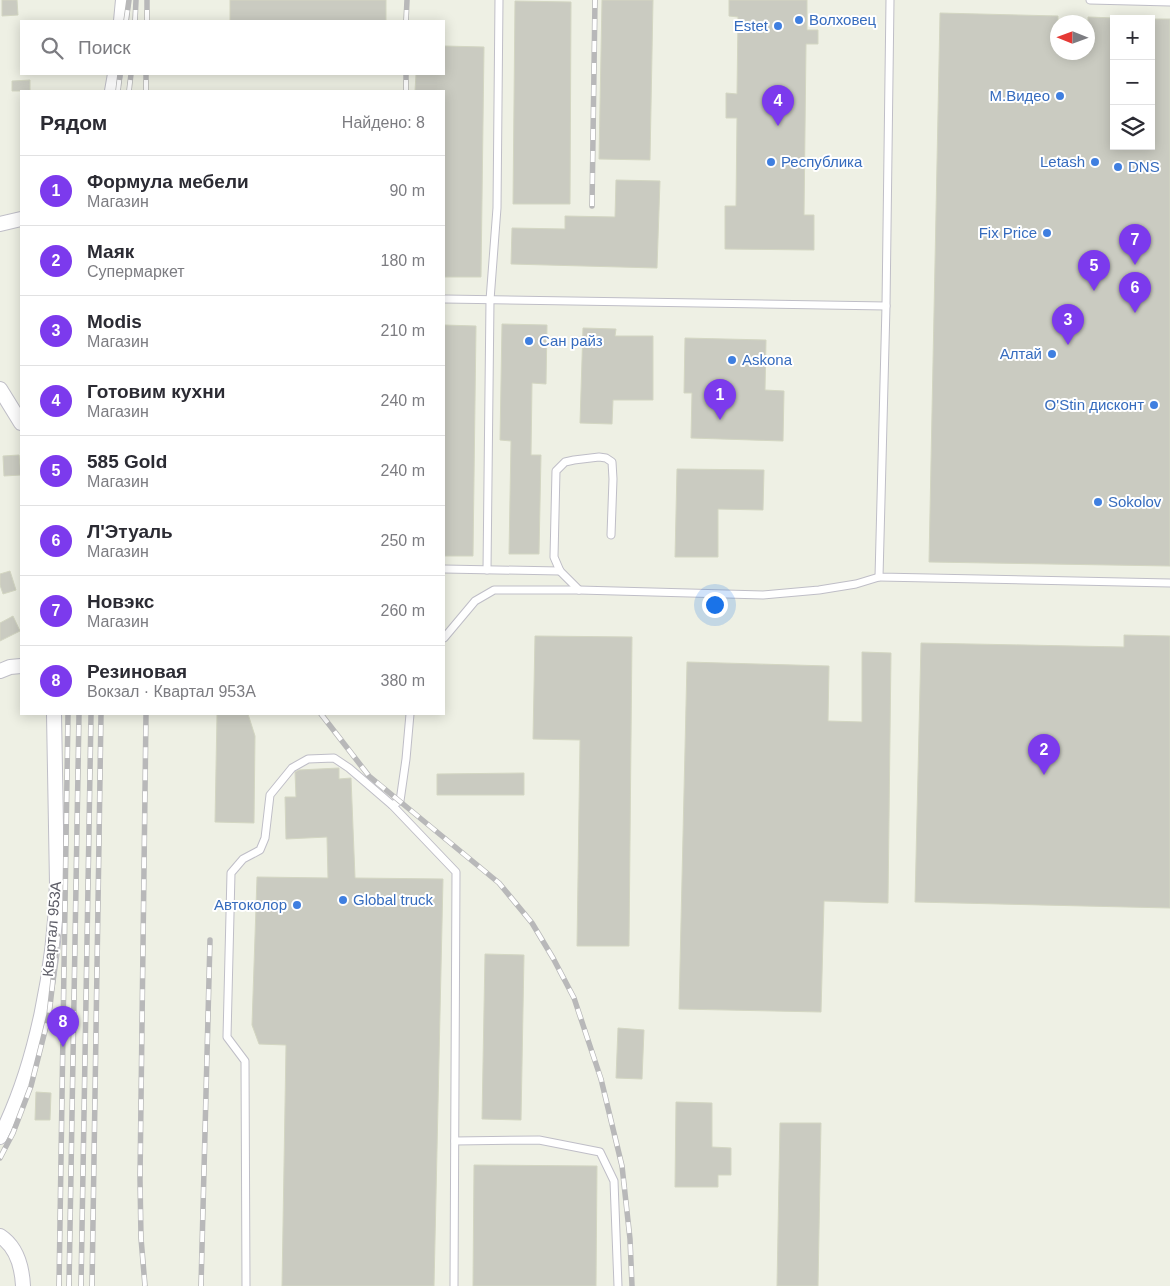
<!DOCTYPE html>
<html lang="ru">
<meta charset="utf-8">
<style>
:root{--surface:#fff;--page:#f7f7f7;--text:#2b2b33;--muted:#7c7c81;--line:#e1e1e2;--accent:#7c3aed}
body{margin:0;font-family:Arial,sans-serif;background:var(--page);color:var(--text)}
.controls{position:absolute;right:15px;top:15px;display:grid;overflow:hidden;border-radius:0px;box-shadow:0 2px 12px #0003}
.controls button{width:45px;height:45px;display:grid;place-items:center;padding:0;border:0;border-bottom:1px solid var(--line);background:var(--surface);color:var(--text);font:25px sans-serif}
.compass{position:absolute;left:1050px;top:15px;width:45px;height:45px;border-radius:50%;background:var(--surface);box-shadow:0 2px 12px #0003;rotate:271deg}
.you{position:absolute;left:714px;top:604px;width:18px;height:18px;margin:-12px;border:4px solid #fff;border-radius:50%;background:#1a73e8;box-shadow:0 0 0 8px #1a73e833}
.badge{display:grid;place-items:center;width:32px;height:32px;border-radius:50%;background:var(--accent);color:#fff;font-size:16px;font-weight:700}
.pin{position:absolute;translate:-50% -41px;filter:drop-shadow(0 1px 2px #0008)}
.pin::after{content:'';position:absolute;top:26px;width:18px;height:15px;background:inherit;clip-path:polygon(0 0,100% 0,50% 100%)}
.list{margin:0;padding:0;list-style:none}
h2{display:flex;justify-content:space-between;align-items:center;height:65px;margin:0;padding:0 20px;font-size:21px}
h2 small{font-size:16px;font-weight:400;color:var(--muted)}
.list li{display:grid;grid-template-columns:32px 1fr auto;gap:15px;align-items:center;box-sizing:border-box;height:70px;padding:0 20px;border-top:1px solid var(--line)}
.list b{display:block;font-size:19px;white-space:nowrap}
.list p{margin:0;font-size:16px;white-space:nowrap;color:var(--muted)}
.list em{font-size:16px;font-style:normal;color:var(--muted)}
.icon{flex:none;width:28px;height:28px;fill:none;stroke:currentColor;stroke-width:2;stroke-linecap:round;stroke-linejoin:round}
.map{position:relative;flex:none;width:1170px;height:1286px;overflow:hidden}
.search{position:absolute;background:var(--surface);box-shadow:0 2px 12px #0003;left:20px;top:20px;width:425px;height:55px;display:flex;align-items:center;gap:12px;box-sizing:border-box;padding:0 18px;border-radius:0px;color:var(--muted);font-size:19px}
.panel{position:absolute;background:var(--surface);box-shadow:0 2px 12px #0003;left:20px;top:90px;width:425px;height:625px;border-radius:0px}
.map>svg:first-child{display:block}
</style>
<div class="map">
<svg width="1170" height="1286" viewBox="0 0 1170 1286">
<rect width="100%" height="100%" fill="#eef0e4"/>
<!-- building -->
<g fill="#cacbc1" stroke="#d3d6c2">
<polygon points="2,0 17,0 18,15 2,16"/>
<rect x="230" y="0" width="156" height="21"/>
<polygon points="602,0 653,0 650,160 599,159"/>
<polygon points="729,0 807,0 807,30 818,30 818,44 806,44 804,215 814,215 814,250 725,249 725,206 736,206 737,118 726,118 726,93 737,94 738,17 729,16"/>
<polygon points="515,1 571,2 570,204 513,204"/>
<polygon points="940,13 1058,16 1058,52 1088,52 1088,17 1114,18 1114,146 1151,146 1151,19 1170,19 1170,566 929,562"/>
<polygon points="444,46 484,47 481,277 444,277 444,91 415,91 416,74 444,74"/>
<polygon points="30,80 30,91 12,91 12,81"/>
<polygon points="616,180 660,181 657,268 511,264 512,228 565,229 565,216 615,217"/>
<polygon points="502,324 547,325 546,384 532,383 531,455 541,455 539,554 509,554 511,441 500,440"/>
<polygon points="444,325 476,326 473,556 444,556"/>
<polygon points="583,328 616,329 615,336 653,336 653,400 613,400 612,424 580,423"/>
<polygon points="685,338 766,340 765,390 784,391 783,441 691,438 692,393 684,393"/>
<polygon points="19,455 21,475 4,476 3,456"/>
<polygon points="677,469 764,470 763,510 718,509 718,557 675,557"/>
<polygon points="10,571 16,590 3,594 0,585 0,574"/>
<polygon points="13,616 20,631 0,641 0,623"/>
<polygon points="1124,635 1170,636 1170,908 915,902 921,643 1124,647"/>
<polygon points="535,636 632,637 629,946 577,946 580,740 533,739"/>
<polygon points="862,652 891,653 888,903 824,901 821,1012 679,1009 687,662 829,666 828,721 862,722"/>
<polygon points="217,714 248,714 255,736 254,823 215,822"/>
<polygon points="339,768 339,779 351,778 355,878 443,879 434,1286 282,1286 286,1045 259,1044 252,1025 257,877 328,878 327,837 286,839 285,797 296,797 295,772 299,770"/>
<polygon points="524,773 524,795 437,795 437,774"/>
<polygon points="485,954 524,955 521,1120 482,1119"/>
<polygon points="618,1028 644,1030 642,1079 616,1078"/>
<polygon points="36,1092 51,1093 50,1120 35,1120"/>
<polygon points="676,1102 712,1103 712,1147 731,1148 731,1175 718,1175 718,1187 675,1187"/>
<polygon points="780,1123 821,1123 818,1286 777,1286"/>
<polygon points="474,1165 597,1166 596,1286 473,1286"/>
</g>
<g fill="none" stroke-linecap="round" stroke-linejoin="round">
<!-- lane casing -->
<g stroke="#bfbec7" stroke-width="9">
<g id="lane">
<polyline points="890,0 886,306 879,577 1170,583"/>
<polyline points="1090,0 1170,2"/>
<polyline points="444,299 886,306"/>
<polyline points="444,569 560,571"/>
<polyline points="487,570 490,300 497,208 499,0"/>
<polyline points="579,590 560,571 554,557 556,471 565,462 574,460 599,457 606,458 612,462 613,479 611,535"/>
<polyline points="444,638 475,601 494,590 579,590 763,595 819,590 856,584 879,577"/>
<polyline points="392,805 400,801 406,759 410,714"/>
<polyline points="455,1141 539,1140 600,1152 614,1181 618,1286"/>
<polyline points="246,1286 245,1061 227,1037 231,873 243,859 260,850 265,838 270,795 292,768 308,759 334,758 349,768 392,805 456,872 454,1286"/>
</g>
</g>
<!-- street casing -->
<g stroke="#bfbec7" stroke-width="16">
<g id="street">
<polyline points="121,21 123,0"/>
<polyline points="112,91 115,74"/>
<polyline points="0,224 21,219"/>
<polyline points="0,389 21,423"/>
<polyline points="0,671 10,667 21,666"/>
<path d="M0,1137C37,1064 55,965 57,883L54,714"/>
<path d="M0,1236C17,1247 22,1266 23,1286"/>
</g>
</g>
<!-- lane -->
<use href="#lane" stroke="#fff" stroke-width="7"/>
<!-- street -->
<use href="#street" stroke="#fff" stroke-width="14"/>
<!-- rail casing -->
<g stroke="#b8b8b9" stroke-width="5.5">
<g id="rail">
<polyline points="126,21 129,0"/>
<polyline points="135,21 136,0"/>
<polyline points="147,21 147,0"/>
<polyline points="406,21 407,0"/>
<polyline points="118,91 120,74"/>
<polyline points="129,91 131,74"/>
<polyline points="146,91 146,74"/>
<polyline points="406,91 406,74"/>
<polyline points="592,206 595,0"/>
<polyline points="321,714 369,776 499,883 532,923 553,958 574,998 601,1079 622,1166 630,1239 632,1286"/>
<polyline points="0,1158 13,1133 31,1086 49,1015 58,936"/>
<polyline points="59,1286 68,714"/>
<polyline points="69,1286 79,714"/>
<polyline points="81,1286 91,714"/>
<polyline points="92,1286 101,714"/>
<polyline points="145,1286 141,1238 140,1179 146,714"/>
<polyline points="201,1286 210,940"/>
</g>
</g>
<!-- rail -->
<use href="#rail" stroke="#fff" stroke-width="4" stroke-dasharray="11" stroke-linecap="butt"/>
</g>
<!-- markers -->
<g fill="#3f7fe0" stroke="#fff" stroke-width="2">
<circle cx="799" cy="20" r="5"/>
<circle cx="778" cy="26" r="5"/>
<circle cx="1060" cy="96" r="5"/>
<circle cx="771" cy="162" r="5"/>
<circle cx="1095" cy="162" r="5"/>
<circle cx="1118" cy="167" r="5"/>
<circle cx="1047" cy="233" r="5"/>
<circle cx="529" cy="341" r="5"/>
<circle cx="1052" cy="354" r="5"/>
<circle cx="732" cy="360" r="5"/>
<circle cx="1154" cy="405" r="5"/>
<circle cx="1098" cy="502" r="5"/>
<circle cx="343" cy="900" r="5"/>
<circle cx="297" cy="905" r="5"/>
</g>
<g text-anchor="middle" stroke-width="4" stroke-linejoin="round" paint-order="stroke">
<!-- shop labels -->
<g font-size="15" fill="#366cbe" stroke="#fff" text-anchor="start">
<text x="809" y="25">Волховец</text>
<text x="768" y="31" text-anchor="end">Estet</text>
<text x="1050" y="101" text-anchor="end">М.Видео</text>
<text x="781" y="167">Республика</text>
<text x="1085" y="167" text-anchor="end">Letash</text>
<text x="1128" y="172">DNS</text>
<text x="1037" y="238" text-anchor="end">Fix Price</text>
<text x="539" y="346">Сан райз</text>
<text x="1042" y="359" text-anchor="end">Алтай</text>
<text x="742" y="365">Askona</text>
<text x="1144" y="410" text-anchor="end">O'Stin дисконт</text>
<text x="1108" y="507">Sokolov</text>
<text x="353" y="905">Global truck</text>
<text x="287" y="910" text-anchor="end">Автоколор</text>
</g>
<!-- street labels -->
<g font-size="15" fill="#5c5c66" stroke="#fff">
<text transform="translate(52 929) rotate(-85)" y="5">Квартал 953А</text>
</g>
</g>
</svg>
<div class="controls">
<button>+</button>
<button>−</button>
<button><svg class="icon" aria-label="layers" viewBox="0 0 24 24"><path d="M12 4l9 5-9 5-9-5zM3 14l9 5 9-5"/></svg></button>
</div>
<svg class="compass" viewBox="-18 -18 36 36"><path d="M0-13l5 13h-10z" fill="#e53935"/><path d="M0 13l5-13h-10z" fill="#7c7c81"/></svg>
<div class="you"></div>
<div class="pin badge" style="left:720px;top:420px">1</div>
<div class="pin badge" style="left:1044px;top:775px">2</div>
<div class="pin badge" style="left:1068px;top:345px">3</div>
<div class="pin badge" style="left:778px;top:126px">4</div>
<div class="pin badge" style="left:1094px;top:291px">5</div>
<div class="pin badge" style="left:1135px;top:313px">6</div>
<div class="pin badge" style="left:1135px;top:265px">7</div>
<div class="pin badge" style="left:63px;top:1047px">8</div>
<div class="search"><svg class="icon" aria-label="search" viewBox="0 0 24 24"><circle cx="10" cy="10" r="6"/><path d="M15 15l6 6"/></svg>Поиск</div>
<section class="panel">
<h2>Рядом<small>Найдено: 8</small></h2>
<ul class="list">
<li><span class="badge">1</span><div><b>Формула мебели</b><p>Магазин</p></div><em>90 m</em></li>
<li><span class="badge">2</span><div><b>Маяк</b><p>Супермаркет</p></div><em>180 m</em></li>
<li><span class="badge">3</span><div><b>Modis</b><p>Магазин</p></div><em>210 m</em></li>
<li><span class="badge">4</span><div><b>Готовим кухни</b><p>Магазин</p></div><em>240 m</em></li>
<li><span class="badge">5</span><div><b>585 Gold</b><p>Магазин</p></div><em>240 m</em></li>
<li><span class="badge">6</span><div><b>Л'Этуаль</b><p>Магазин</p></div><em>250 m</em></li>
<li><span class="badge">7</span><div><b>Новэкс</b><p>Магазин</p></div><em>260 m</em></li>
<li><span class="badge">8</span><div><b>Резиновая</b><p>Вокзал · Квартал 953А</p></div><em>380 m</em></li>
</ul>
</section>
</div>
